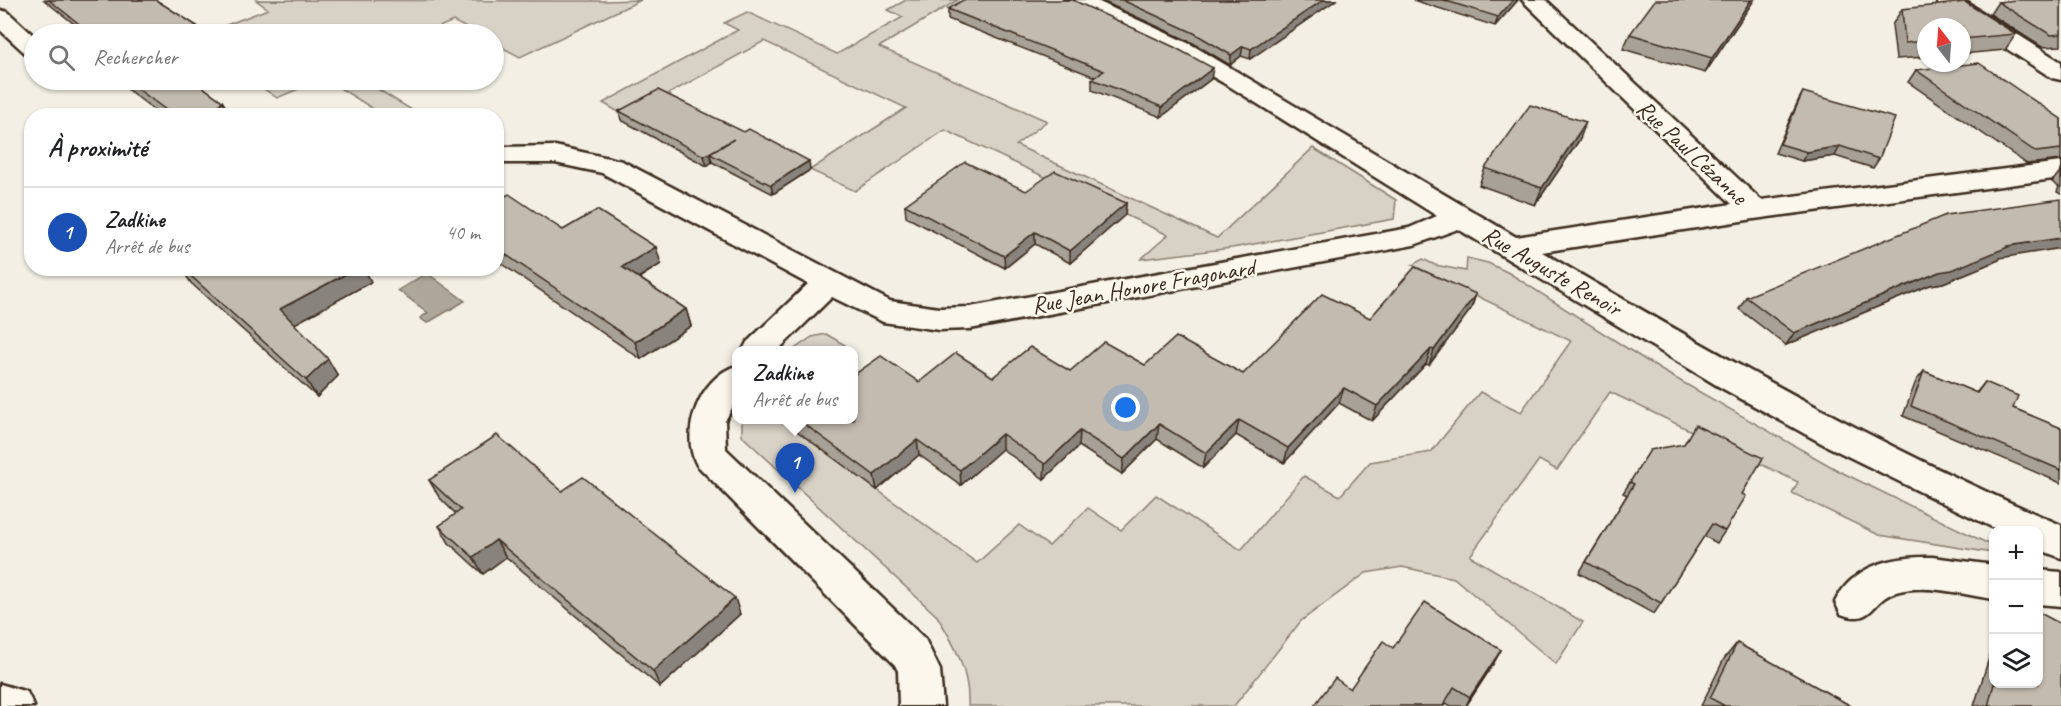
<!DOCTYPE html>
<html lang="fr">
<meta charset="utf-8">
<style>
:root{--surface:#fff;--page:#f2f2f2;--text:#202124;--muted:#757577;--line:#e0e0e0;--accent:#3b2a1e}
body{margin:0;font-family:Caveat,sans-serif;background:var(--page);color:var(--text)}
.controls{position:absolute;right:18px;bottom:18px;display:grid;overflow:hidden;border-radius:12px;box-shadow:0 2px 4px #0004}
.controls button{width:54px;height:54px;display:grid;place-items:center;padding:0;border:0;border-bottom:2px solid var(--line);background:var(--surface);color:var(--text);font:30px sans-serif}
.compass{position:absolute;left:1917px;top:18px;width:54px;height:54px;border-radius:50%;background:var(--surface);box-shadow:0 2px 4px #0004;rotate:343deg}
.you{position:absolute;left:1126px;top:408px;width:21px;height:21px;margin:-15px;border:4px solid #fff;border-radius:50%;background:#1a73e8;box-shadow:0 0 0 9px #1a73e833}
.badge{display:grid;place-items:center;width:39px;height:39px;border-radius:50%;background:var(--accent);color:#fff;font-size:20px;font-weight:700}
.pin{position:absolute;translate:-50% -50px;filter:drop-shadow(0 2px 3px #0008)}
.pin::after{content:'';position:absolute;top:32px;width:21px;height:18px;background:inherit;clip-path:polygon(0 0,100% 0,50% 100%)}
.popup{position:absolute;left:732px;top:346px;width:126px;height:78px;box-sizing:border-box;display:grid;place-content:center;border-radius:12px;background:var(--surface);filter:drop-shadow(0 2px 4px #0005);font-size:20px;white-space:nowrap;color:var(--muted)}
.popup b{font-size:22px;color:var(--text)}
.popup::after{content:'';position:absolute;left:50%;top:100%;margin-left:-12px;border:12px solid transparent;border-top-color:var(--surface)}
.list{margin:0;padding:0;list-style:none}
h2{display:flex;justify-content:space-between;align-items:center;height:78px;margin:0;padding:0 24px;font-size:26px}
h2 small{font-size:20px;font-weight:400;color:var(--muted)}
.list li{display:grid;grid-template-columns:39px 1fr auto;gap:18px;align-items:center;box-sizing:border-box;height:90px;padding:0 24px;border-top:2px solid var(--line)}
.list b{display:block;font-size:22px;white-space:nowrap}
.list p{margin:0;font-size:20px;white-space:nowrap;color:var(--muted)}
.list em{font-size:20px;font-style:normal;color:var(--muted)}
.icon{flex:none;width:33px;height:33px;fill:none;stroke:currentColor;stroke-width:2;stroke-linecap:round;stroke-linejoin:round}
.map{position:relative;flex:none;width:2061px;height:706px;overflow:hidden}
.search{position:absolute;background:var(--surface);box-shadow:0 2px 4px #0004;left:24px;top:24px;width:480px;height:66px;display:flex;align-items:center;gap:15px;box-sizing:border-box;padding:0 21px;border-radius:33px;color:var(--muted);font-size:22px}
.panel{position:absolute;background:var(--surface);box-shadow:0 2px 4px #0004;left:24px;top:108px;width:480px;height:168px;border-radius:24px}
.map>svg:first-child{display:block}
</style>
<div class="map">
<svg width="2061" height="706" viewBox="0 0 2061 706">
<rect width="100%" height="100%" fill="#f3efe4"/>
<filter id="ink" filterUnits="userSpaceOnUse"><feTurbulence type="fractalNoise" baseFrequency=".0167" numOctaves="2"/><feDisplacementMap in="SourceGraphic" scale="12" xChannelSelector="R" yChannelSelector="G"/><feConvolveMatrix kernelMatrix="1 2 1 2 8 2 1 2 1" color-interpolation-filters="sRGB"/></filter>
<g filter="url(#ink)">
<!-- green -->
<g fill="#d8d1c6" stroke="#8a7e72" stroke-width="1.5">
<polygon points="256,0 602,1 641,0 520,57 494,43 494,34 478,34 453,21 423,34 203,34 268,9"/>
<polygon points="906,0 958,0 879,47 1047,121 1016,145 1217,238 1313,148 1396,200 1394,219 1232,248 1141,259 1168,235 945,130 855,191 810,170 906,108 764,41 627,117 603,103 738,30 724,23 747,12 837,54 903,17 888,10"/>
<polygon points="251,80 320,80 277,98"/>
<polygon points="327,80 363,80 420,115 383,115"/>
<path d="M1467,258L1488,263L1509,273L1661,370L1839,471L1993,546V553L1879,535L1792,493L1798,482L1610,392L1557,470L1539,460L1470,556L1583,622L1556,664L1454,578L1402,567L1366,573L1301,621L1234,706H968C970,673 954,643 937,616L742,436V420H782L977,563L1019,525L1049,546L1088,508L1121,530L1156,495L1241,550L1304,476L1340,496L1370,462L1431,452L1480,392L1521,412L1571,341L1412,265L1423,259L1435,265L1466,271Z"/>
<polygon points="826,334 845,345 838,350 793,350 812,337"/>
</g>
<!-- water -->
<polygon fill="#afa69a" stroke="#817468" stroke-width="1.5" points="427,273 465,301 427,323 420,318 428,313 398,290"/>
<g fill="none" stroke-linecap="round" stroke-linejoin="round">
<!-- street casing -->
<g stroke="#3b2a1e" stroke-width="5">
<g id="street">
<path d="M1065,0H1095L1192,45L1516,237L1732,204L1522,0H1546L1761,200L2061,162V178L1754,219L1542,252C1711,351 1881,448 2061,525V558L2038,549V530H1998L1825,445L1718,386L1458,229L1414,245L970,329L939,330L883,322L832,297L778,350H743L747,342L808,284L602,173L555,163H496V147L555,146L622,161L890,301L939,308L970,307L1409,228L1437,216L1229,86L1174,55L1068,5Z"/>
<polygon points="1936,0 1963,0 2061,62 2061,80 2052,78 1939,5"/>
<polygon points="0,10 8,12 34,36 34,55 25,53 0,30"/>
<path d="M736,366V401L725,421L726,449L925,639L940,670L943,706H899L898,671L895,665L697,465C679,432 700,377 736,366Z"/>
<path d="M1932,557L1994,565V599C1964,595 1926,583 1896,592C1870,600 1874,626 1841,614L1835,602C1853,565 1893,556 1932,557Z"/>
<polygon points="2038,570 2061,572 2061,606 2038,604"/>
<polygon points="0,684 27,692 34,706 0,706"/>
</g>
</g>
<!-- street -->
<use href="#street" fill="#fbf7ec" fill-rule="evenodd"/>
</g>
<!-- wall -->
<g fill="#a8a197" stroke="#3b2a1e" stroke-width="1.5">
<polygon points="44,0 156,0 197,26 202,34 87,34"/>
<polygon points="1100,0 1336,0 1250,59 1241,56 1230,65 1193,43"/>
<polygon points="1413,0 1518,0 1495,26"/>
<polygon points="1754,0 1705,73 1623,49 1630,34"/>
<polygon points="2061,0 2061,46 2042,47 1990,14 1998,2"/>
<polygon points="948,9 1211,79 1161,117 1092,90 1092,79 1095,77 948,19"/>
<polygon points="1902,9 2016,34 2005,50 1962,54 1962,27 1926,27 1926,57 1896,59 1892,25"/>
<polygon points="1916,70 2061,119 2061,160 2027,164 1908,82"/>
<polygon points="119,80 193,80 222,101 231,116 162,116 122,85"/>
<polygon points="1803,92 1879,159 1873,168 1835,156 1802,161 1775,153 1798,101"/>
<polygon points="619,111 810,170 773,194 712,162 707,166 621,120"/>
<polygon points="1580,139 1535,205 1479,185 1485,168"/>
<polygon points="2061,170 2061,194 2057,192 2059,187 2052,182"/>
<polygon points="1026,191 1126,203 1125,215 1070,263 1035,244 1005,268 906,217 905,205"/>
<polygon points="496,201 563,230 661,264 639,278 686,309 691,326 641,359 496,260"/>
<polygon points="2000,258 1999,260 1943,283 1930,285 1786,345 1739,309 1746,297"/>
<polygon points="181,268 364,268 371,282 294,324 338,376 317,397 191,283"/>
<polygon points="1476,294 1471,309 1429,365 1426,364 1372,421 1339,403 1284,463 1236,435 1203,468 1157,439 1122,474 1079,446 1044,479 1002,449 961,485 919,455 877,490 782,420 854,420 919,382 993,377 1145,365 1243,374 1370,318"/>
<polygon points="1924,371 1976,393 1985,382 2013,408 2061,428 2061,483 1903,416 1916,381"/>
<polygon points="429,480 562,491 740,614 660,687 506,557 483,574 449,543 439,526 456,514 439,497"/>
<polygon points="1630,482 1742,494 1725,531 1717,543 1704,536 1654,614 1579,573 1627,495 1623,493"/>
<polygon points="1994,642 1994,684 2038,684 2061,706 1974,706"/>
<polygon points="1737,643 1851,706 1701,706 1724,659"/>
<polygon points="1393,648 1501,650 1492,666 1466,706 1451,706 1446,703 1444,706 1314,706 1350,689"/>
</g>
<!-- shaded-wall -->
<g fill="#88837b" stroke="#3b2a1e" stroke-width="1.5">
<polygon points="1323,0 1336,0 1250,59 1251,49"/>
<polygon points="1513,0 1518,0 1495,26 1498,17"/>
<polygon points="1751,0 1754,0 1705,73 1712,58"/>
<polygon points="197,26 202,34 174,34"/>
<polygon points="1243,46 1241,56 1230,65 1231,55"/>
<polygon points="1213,68 1211,79 1161,117 1162,107"/>
<polygon points="222,101 231,116 210,116"/>
<polygon points="1586,122 1580,139 1535,205 1542,188"/>
<polygon points="734,139 710,154 712,162 707,166 704,156"/>
<polygon points="1840,146 1835,156 1802,161 1807,152"/>
<polygon points="809,161 810,170 773,194 771,185"/>
<polygon points="1126,203 1125,215 1070,263 1070,251"/>
<polygon points="1035,232 1035,244 1005,268 1004,256"/>
<polygon points="2061,238 2061,248 2000,258 1999,260 1943,283 1930,285 1786,345 1794,333 1939,272 2007,246"/>
<polygon points="656,247 661,264 628,284 622,267"/>
<polygon points="357,268 364,268 371,282 291,326 280,309"/>
<polygon points="1476,294 1471,309 1429,365 1434,350"/>
<polygon points="686,309 691,326 641,359 635,342"/>
<polygon points="1431,349 1426,364 1372,421 1377,406"/>
<polygon points="328,359 338,376 317,397 306,380"/>
<polygon points="1344,388 1339,403 1284,463 1288,448"/>
<polygon points="1239,420 1236,435 1203,468 1206,453"/>
<polygon points="1159,424 1157,439 1122,474 1124,459"/>
<polygon points="1080,431 1079,446 1044,479 1045,464"/>
<polygon points="1002,434 1002,449 961,485 960,470"/>
<polygon points="917,440 919,455 877,490 874,475"/>
<polygon points="496,540 506,557 483,574 473,557"/>
<polygon points="735,598 740,614 660,687 653,671"/>
<polygon points="1501,650 1492,666 1466,706 1470,697"/>
</g>
<!-- building -->
<g fill="#c3bbb0" stroke="#3b2a1e" stroke-width="1.5">
<polygon points="49,0 156,0 197,26 174,34 92,34"/>
<polygon points="963,0 1073,0 1174,47 1213,68 1162,107 1092,79 1104,71 948,9"/>
<polygon points="1122,0 1323,0 1251,49 1243,46 1231,55 1194,33"/>
<polygon points="1443,0 1513,0 1498,17"/>
<polygon points="1655,0 1751,0 1712,58 1630,34"/>
<polygon points="2016,0 2061,0 2061,34 2051,35 1998,2"/>
<polygon points="1965,2 2016,34 1962,39 1962,27 1926,27 1926,41 1905,43 1902,9"/>
<polygon points="1979,63 2061,119 2061,149 2036,152 1916,70"/>
<polygon points="126,80 193,80 222,101 210,116 174,116"/>
<polygon points="658,90 744,132 749,129 809,161 771,185 710,154 734,139 704,156 619,111"/>
<polygon points="1803,92 1895,118 1879,159 1840,146 1807,152 1780,144"/>
<polygon points="1530,105 1586,122 1542,188 1485,168"/>
<polygon points="965,162 1026,191 1055,171 1126,203 1070,251 1035,232 1004,256 905,205"/>
<polygon points="509,194 563,230 597,210 656,247 622,267 686,309 635,342 496,248 496,201"/>
<polygon points="2061,199 2061,238 2007,246 2008,247 1952,270 1939,272 1794,333 1746,297 1946,215"/>
<polygon points="1415,267 1476,294 1434,350 1431,349 1377,406 1344,388 1288,448 1239,420 1206,453 1159,424 1124,459 1080,431 1045,464 1002,434 960,470 917,440 874,475 799,420 854,420 854,375 881,356 919,382 956,353 993,377 1030,347 1070,371 1104,342 1145,365 1176,337 1243,374 1322,294 1370,318"/>
<polygon points="182,268 357,268 280,309 328,359 306,380"/>
<polygon points="1924,371 1977,393 1985,382 2018,396 2013,408 2061,428 2061,470 1911,406"/>
<polygon points="1695,425 1763,458 1742,494 1746,496 1725,531 1712,524 1661,603 1586,562 1634,484 1630,482 1650,450 1684,444"/>
<polygon points="497,435 562,491 583,477 735,598 653,671 496,540 473,557 439,526 461,510 429,480"/>
<polygon points="1425,602 1501,650 1470,697 1454,687 1443,706 1314,706 1335,678 1350,689 1383,641 1393,648"/>
<polygon points="2038,612 2061,624 2061,706 1988,706 1994,684 2038,684"/>
<polygon points="1737,643 1851,706 1725,706 1710,698"/>
</g>
</g>
<g text-anchor="middle" stroke-width="5" stroke-linejoin="round" paint-order="stroke">
<!-- street labels -->
<g font-size="24" fill="#3b2a1e" stroke="#fbf7ec">
<text transform="translate(1692 152) rotate(43)" y="8">Rue Paul Cézanne</text>
<text transform="translate(1552 271) rotate(30)" y="8">Rue Auguste Renoir</text>
<text transform="translate(1143 286) rotate(-10)" y="8">Rue Jean Honore Fragonard</text>
</g>
</g>
</svg>
<div class="controls">
<button>+</button>
<button>−</button>
<button><svg class="icon" aria-label="layers" viewBox="0 0 24 24"><path d="M12 4l9 5-9 5-9-5zM3 14l9 5 9-5"/></svg></button>
</div>
<svg class="compass" viewBox="-18 -18 36 36"><path d="M0-13l5 13h-10z" fill="#e53935"/><path d="M0 13l5-13h-10z" fill="#757577"/></svg>
<div class="you"></div>
<div class="pin badge" style="left:795px;top:493px;background:#1a4fb4">1</div>
<div class="popup"><b>Zadkine</b>Arrêt de bus</div>
<div class="search"><svg class="icon" aria-label="search" viewBox="0 0 24 24"><circle cx="10" cy="10" r="6"/><path d="M15 15l6 6"/></svg>Rechercher</div>
<section class="panel">
<h2>À proximité<small></small></h2>
<ul class="list">
<li><span class="badge" style="background:#1a4fb4">1</span><div><b>Zadkine</b><p>Arrêt de bus</p></div><em>40 m</em></li>
</ul>
</section>
</div>
